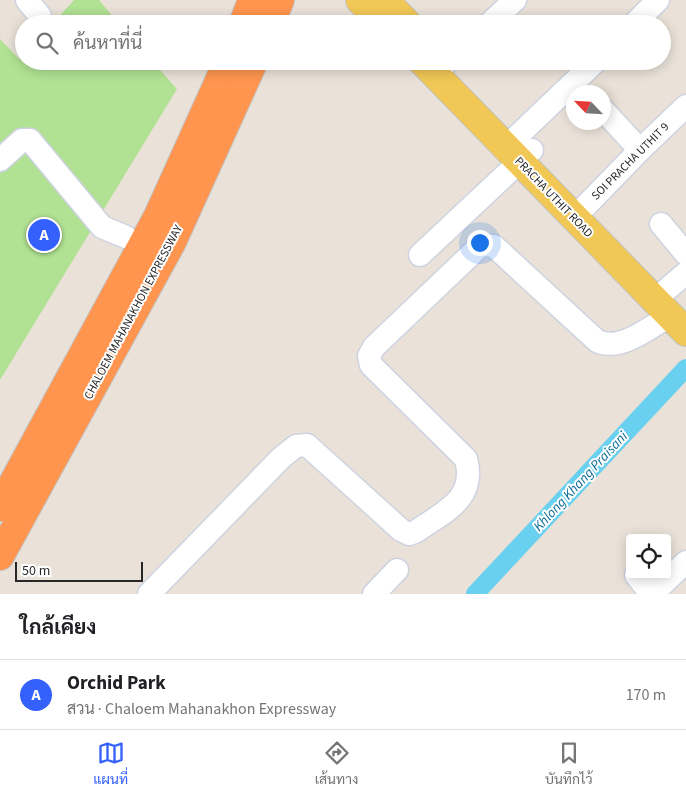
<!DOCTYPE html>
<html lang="th">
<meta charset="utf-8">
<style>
:root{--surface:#fff;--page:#f2f2f2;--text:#202124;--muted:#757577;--line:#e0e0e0;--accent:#3461fb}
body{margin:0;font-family:"Source Sans 3",Sarabun,sans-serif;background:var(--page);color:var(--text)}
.controls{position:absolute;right:15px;bottom:15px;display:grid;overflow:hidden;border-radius:5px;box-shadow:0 2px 12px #0003}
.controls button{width:45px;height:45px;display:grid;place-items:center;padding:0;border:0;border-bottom:1px solid var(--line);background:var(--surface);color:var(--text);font:25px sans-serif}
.compass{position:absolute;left:566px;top:85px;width:45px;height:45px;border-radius:50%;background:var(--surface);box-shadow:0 2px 12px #0003;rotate:295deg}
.scale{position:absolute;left:15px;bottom:12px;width:128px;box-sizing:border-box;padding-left:5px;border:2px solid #272727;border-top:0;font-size:14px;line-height:18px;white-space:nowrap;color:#272727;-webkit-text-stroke:4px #fff;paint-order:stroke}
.you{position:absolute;left:479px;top:242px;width:18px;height:18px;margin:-12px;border:4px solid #fff;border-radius:50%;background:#1a73e8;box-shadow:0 0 0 8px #1a73e833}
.badge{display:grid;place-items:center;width:32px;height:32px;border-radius:50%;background:var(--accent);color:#fff;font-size:16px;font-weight:700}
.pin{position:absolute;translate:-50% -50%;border:2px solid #fff;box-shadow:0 1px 5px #0006}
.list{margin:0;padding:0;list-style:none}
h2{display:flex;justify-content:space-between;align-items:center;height:65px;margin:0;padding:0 20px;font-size:21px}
h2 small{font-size:16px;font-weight:400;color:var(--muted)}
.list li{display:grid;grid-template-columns:32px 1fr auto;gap:15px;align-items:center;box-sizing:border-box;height:70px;padding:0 20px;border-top:1px solid var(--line)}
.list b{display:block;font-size:19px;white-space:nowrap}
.list p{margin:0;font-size:16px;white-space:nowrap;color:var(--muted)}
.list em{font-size:16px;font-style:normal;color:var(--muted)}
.icon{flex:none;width:28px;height:28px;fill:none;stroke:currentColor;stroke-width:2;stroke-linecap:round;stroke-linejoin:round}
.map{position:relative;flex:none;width:686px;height:594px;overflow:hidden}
.search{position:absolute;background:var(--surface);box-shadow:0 2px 12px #0003;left:15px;right:15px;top:15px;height:55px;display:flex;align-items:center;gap:12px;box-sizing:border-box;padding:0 18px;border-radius:28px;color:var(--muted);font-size:19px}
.sheet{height:135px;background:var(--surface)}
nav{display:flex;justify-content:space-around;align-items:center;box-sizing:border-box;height:70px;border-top:1px solid var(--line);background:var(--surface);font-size:14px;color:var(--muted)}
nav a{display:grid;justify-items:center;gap:2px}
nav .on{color:var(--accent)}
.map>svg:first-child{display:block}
</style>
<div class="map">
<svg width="686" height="594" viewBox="0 0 686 594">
<rect width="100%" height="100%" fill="#eae2d8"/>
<!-- green -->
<g fill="#b1e293">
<polygon points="74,0 99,0 119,24 52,24"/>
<polygon points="0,39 19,59 24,55 24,61 152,61 177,89 0,380"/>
</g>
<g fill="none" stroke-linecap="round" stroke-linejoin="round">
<!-- canal -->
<polyline stroke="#69d0ef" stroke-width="18" points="475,594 686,368"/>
<!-- minor casing -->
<g stroke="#ced2e1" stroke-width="25">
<g id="minor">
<polyline points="27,0 40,16"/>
<polyline points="489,24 515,0"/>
<polyline points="634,24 658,0"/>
<polyline points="434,74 448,61"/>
<polyline points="604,111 640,150"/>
<polyline points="506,147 596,61"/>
<polyline points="0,160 22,140 30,140 102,227 126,237"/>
<polyline points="574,218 640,150 686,106"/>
<polyline points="661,224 686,254"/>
<polyline points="420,255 532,150"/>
<polyline points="665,291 686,273"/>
<polyline points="636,575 651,594"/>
<path d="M149,594L281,458L296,446L307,445L401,530L409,534L415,532C444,512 477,499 466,459L371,365L369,356L374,347L481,245L494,246L597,341C620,352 649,328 669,316"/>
<polyline points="374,594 397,570"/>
<polyline points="652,594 686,562"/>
</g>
</g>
<!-- major casing -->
<g stroke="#c3c3c3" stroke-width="30">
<g id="major">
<polyline points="360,0 384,24"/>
<polyline points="384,0 408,24"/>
<polyline points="422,61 686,332"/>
</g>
</g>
<!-- highway casing -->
<g stroke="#c3c3c3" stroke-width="30">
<g id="highway">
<polyline points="243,24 252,0"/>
<polyline points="270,24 280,0"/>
<polyline points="0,507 158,216 228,61"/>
<polyline points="0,556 172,242 254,61"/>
</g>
</g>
<!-- minor -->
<use href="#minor" stroke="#fff" stroke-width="22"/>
<!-- major -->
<use href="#major" stroke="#f1c856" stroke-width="28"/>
<!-- highway -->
<use href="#highway" stroke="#ff954f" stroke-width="28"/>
</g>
<g text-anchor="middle" stroke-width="4" stroke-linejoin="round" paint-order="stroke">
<!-- street labels -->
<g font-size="12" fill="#272727" stroke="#fff">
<text transform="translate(630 161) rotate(-45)" y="4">SOI PRACHA UTHIT 9</text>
<text transform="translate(554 197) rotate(46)" y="4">PRACHA UTHIT ROAD</text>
<text transform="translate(133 312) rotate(-62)" y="4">CHALOEM MAHANAKHON EXPRESSWAY</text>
</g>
<!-- water labels -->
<g font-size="14" font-style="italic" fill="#0c6c97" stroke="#fff">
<text transform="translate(580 481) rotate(-47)" y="5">Khlong Khang Praisani</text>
</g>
</g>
</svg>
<div class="controls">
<button><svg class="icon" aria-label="locate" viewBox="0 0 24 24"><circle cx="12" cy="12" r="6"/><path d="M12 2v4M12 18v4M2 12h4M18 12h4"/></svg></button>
</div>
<svg class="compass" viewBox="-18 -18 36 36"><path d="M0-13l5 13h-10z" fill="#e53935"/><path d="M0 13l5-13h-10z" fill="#757577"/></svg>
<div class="scale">50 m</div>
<div class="you"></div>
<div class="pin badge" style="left:44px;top:235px">A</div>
<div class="search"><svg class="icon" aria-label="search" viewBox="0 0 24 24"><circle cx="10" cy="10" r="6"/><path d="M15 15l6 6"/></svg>ค้นหาที่นี่</div>
</div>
<section class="sheet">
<h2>ใกล้เคียง<small></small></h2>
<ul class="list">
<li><span class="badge">A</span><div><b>Orchid Park</b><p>สวน · Chaloem Mahanakhon Expressway</p></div><em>170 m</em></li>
</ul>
</section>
<nav>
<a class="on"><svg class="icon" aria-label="map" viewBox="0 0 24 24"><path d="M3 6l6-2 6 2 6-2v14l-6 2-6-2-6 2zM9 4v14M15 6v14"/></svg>แผนที่</a>
<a><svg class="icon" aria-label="directions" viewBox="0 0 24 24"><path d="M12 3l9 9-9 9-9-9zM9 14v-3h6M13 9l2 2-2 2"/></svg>เส้นทาง</a>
<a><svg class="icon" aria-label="saved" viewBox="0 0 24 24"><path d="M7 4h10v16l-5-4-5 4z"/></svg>บันทึกไว้</a>
</nav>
